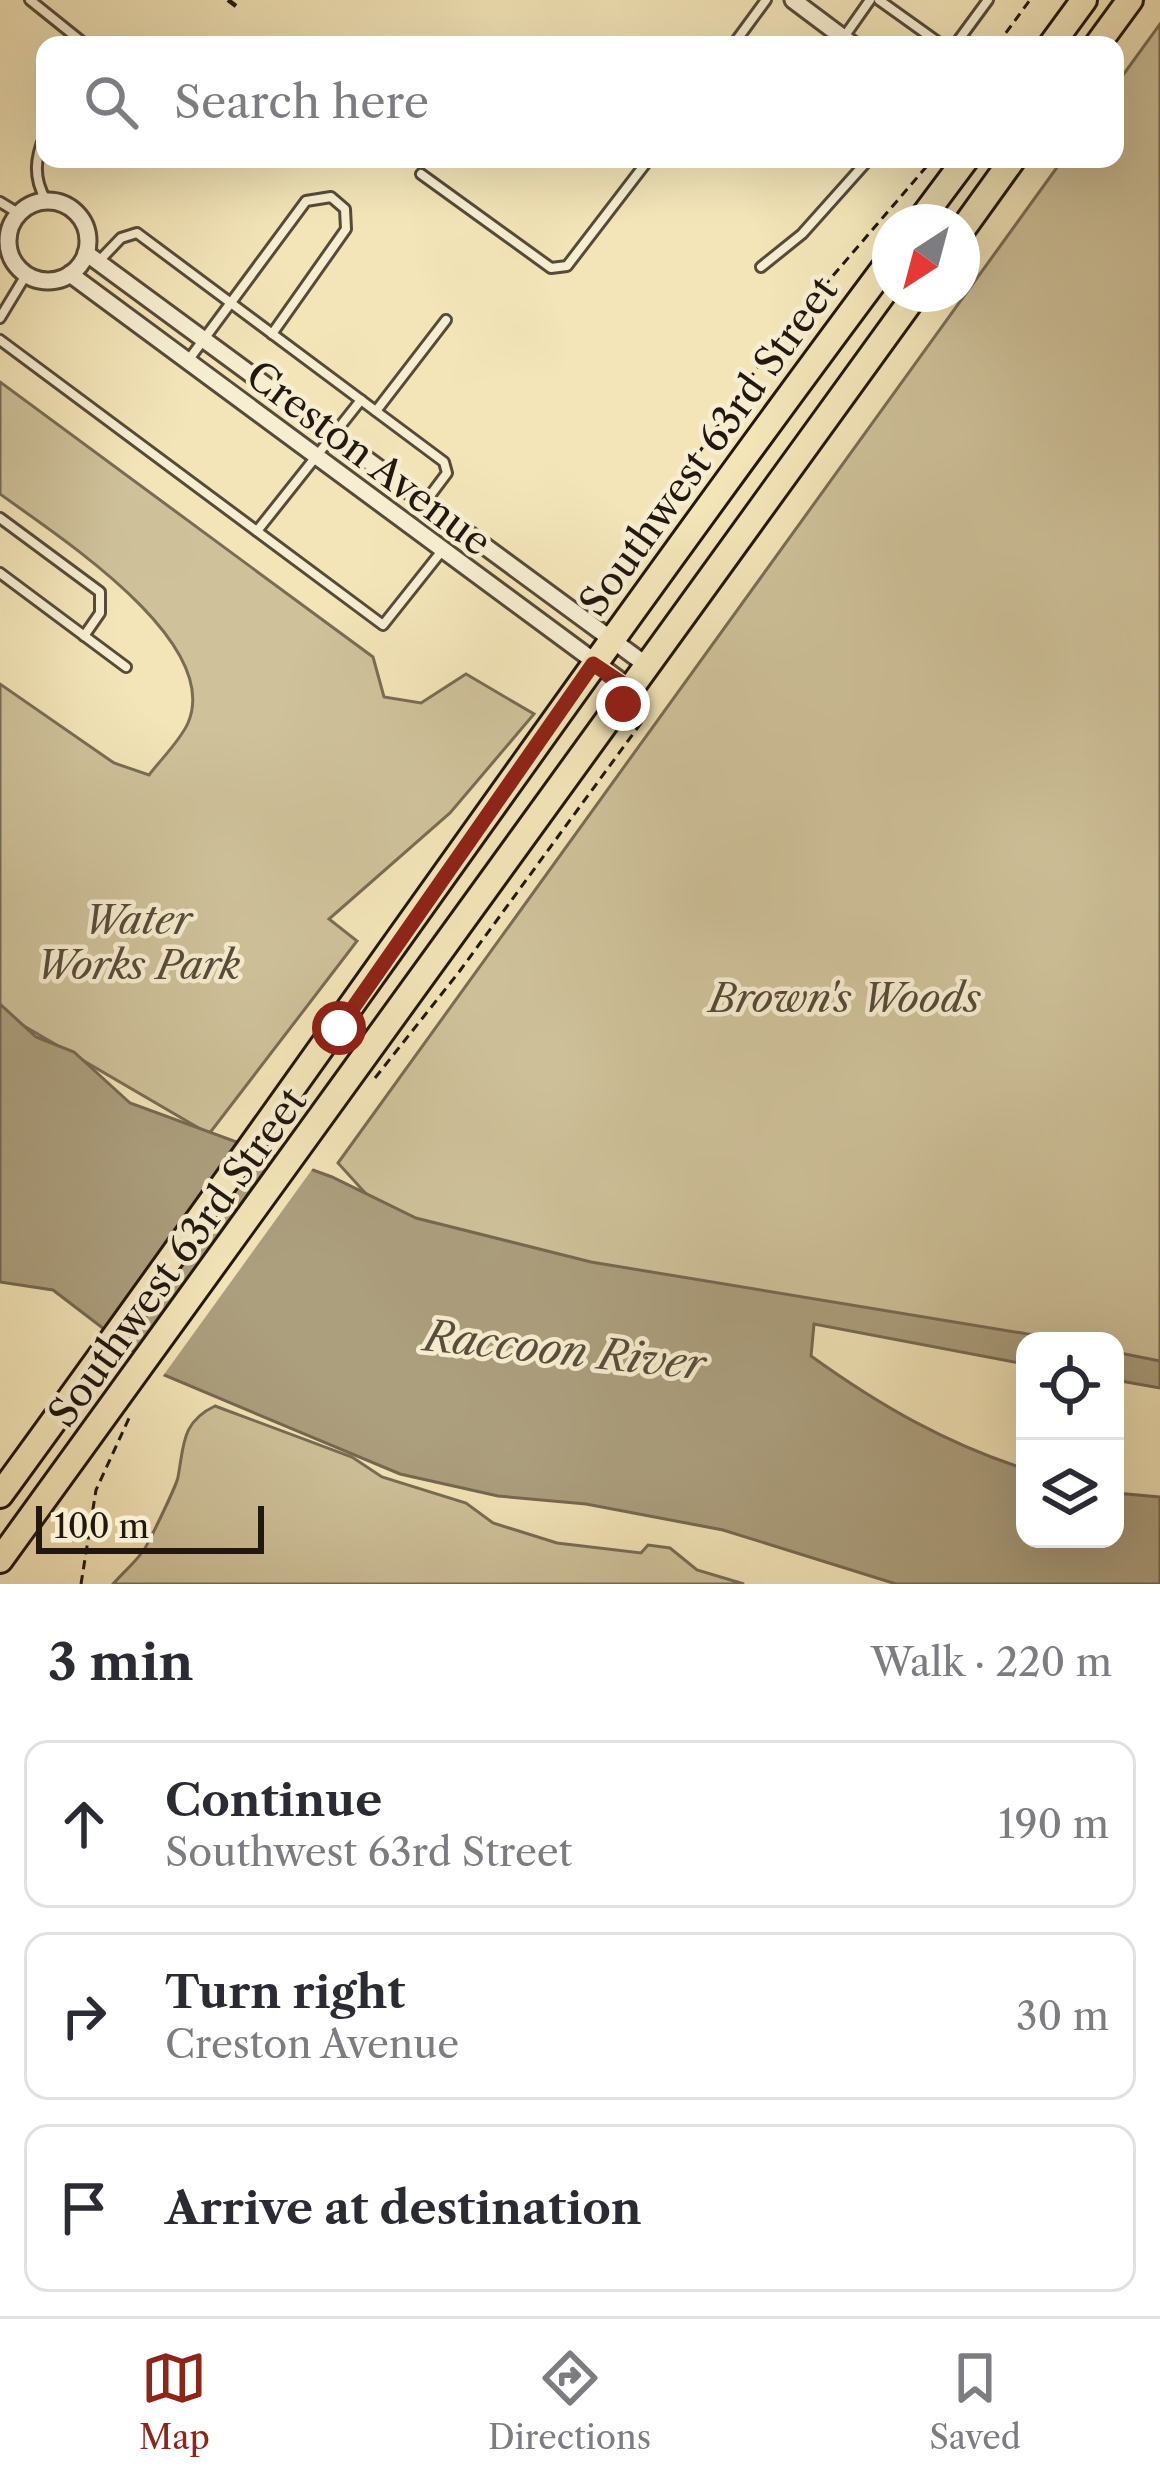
<!DOCTYPE html>
<meta charset="utf-8">
<style>
:root{--surface:#fff;--page:#f2f2f3;--text:#2b2b33;--muted:#7c7c81;--line:#e1e1e2;--accent:#8f2418}
body{margin:0;font-family:"Libre Caslon Text",serif;background:var(--page);color:var(--text)}
.controls{position:absolute;right:36px;bottom:36px;display:grid;overflow:hidden;border-radius:24px;box-shadow:0 12px 48px #0002}
.controls button{width:108px;height:108px;display:grid;place-items:center;padding:0;border:0;border-bottom:3px solid var(--line);background:var(--surface);color:var(--text);font:60px sans-serif}
.compass{position:absolute;left:872px;top:204px;width:108px;height:108px;border-radius:50%;background:var(--surface);box-shadow:0 12px 48px #0002;rotate:216deg}
.scale{position:absolute;left:36px;bottom:30px;width:228px;box-sizing:border-box;padding-left:12px;border:6px solid #22180e;border-top:0;font-size:33px;line-height:42px;white-space:nowrap;color:#22180e;-webkit-text-stroke:9px #f7eed1;paint-order:stroke}
.stop{position:absolute;width:36px;height:36px;margin:-27px;border:9px solid #8f2418;border-radius:50%;background:#fff}
.stop.end{background:#8f2418;border-color:#fff;box-shadow:0 3px 12px #0008}
.list{margin:0;padding:0;list-style:none}
h2{display:flex;justify-content:space-between;align-items:center;height:156px;margin:0;padding:0 48px;font-size:51px}
h2 small{font-size:39px;font-weight:400;color:var(--muted)}
.list li{display:grid;grid-template-columns:78px 1fr auto;gap:36px;align-items:center;box-sizing:border-box;height:168px;margin:0 24px 24px;padding:0 24px;border:3px solid var(--line);border-radius:24px}
.list b{display:block;font-size:45px;white-space:nowrap}
.list p{margin:0;font-size:39px;white-space:nowrap;color:var(--muted)}
.list em{font-size:39px;font-style:normal;color:var(--muted)}
.icon{flex:none;width:66px;height:66px;fill:none;stroke:currentColor;stroke-width:2;stroke-linecap:round;stroke-linejoin:round}
.map{position:relative;flex:none;width:1160px;height:1584px;overflow:hidden}
.search{position:absolute;background:var(--surface);box-shadow:0 12px 48px #0002;left:36px;right:36px;top:36px;height:132px;display:flex;align-items:center;gap:30px;box-sizing:border-box;padding:0 42px;border-radius:24px;color:var(--muted);font-size:45px}
.sheet{height:732px;background:var(--surface)}
nav{display:flex;justify-content:space-around;align-items:center;box-sizing:border-box;height:168px;border-top:3px solid var(--line);background:var(--surface);font-size:33px;color:var(--muted)}
nav a{display:grid;justify-items:center;gap:6px}
nav .on{color:var(--accent)}
.map>svg:first-child{display:block}
</style>
<div class="map">
<svg width="1160" height="1584" viewBox="0 0 1160 1584">
<rect width="100%" height="100%" fill="#f3e5b8"/>
<filter id="stains"><feTurbulence type="fractalNoise" baseFrequency=".00167" numOctaves="4"/><feColorMatrix values="0 0 0 0 .2 0 0 0 0 .09 0 0 0 0 .02 0 0 0 .5 -.17"/></filter>
<radialGradient id="worn" r=".72"><stop offset=".6" stop-color="#630" stop-opacity="0"/><stop offset="1" stop-color="#630" stop-opacity=".3"/></radialGradient>
<!-- green -->
<g fill="#cfc29b" stroke="#786d54" stroke-width="3">
<polygon points="1160,24 1160,1374 1115,1367 1115,1341 1025,1341 417,1250 338,1163 1063,159 1115,159 1115,86"/>
<path d="M0,382L373,657L384,697L421,703L466,674L534,714L450,813L329,919L357,941L209,1134L0,1012V684L114,763L149,775C161,759 180,741 188,723C223,641 56,535 0,494Z"/>
<path d="M215,1406L352,1457L382,1477L466,1503L493,1523L557,1543L641,1553L648,1545L670,1548L697,1570L744,1584H113C126,1569 142,1557 150,1539C155,1529 177,1484 178,1477C184,1446 181,1422 215,1406Z"/>
</g>
<!-- water -->
<g fill="#ac9f7e" stroke="#756951" stroke-width="3">
<path d="M0,1004L36,1037L74,1052L130,1103L332,1177L416,1218L591,1262L1070,1341H1025V1364L814,1324L811,1356C879,1405 945,1443 1025,1469V1539H1115V1493L1160,1497V1584H896L723,1530L586,1504L498,1496L400,1474L164,1375L53,1290L0,1282Z"/>
<polygon points="1115,1352 1160,1361 1160,1388 1115,1380"/>
</g>
<!-- pier -->
<polygon fill="#f3e5b8" points="286,1152 316,1164 160,1380 134,1360"/>
<g fill="none" stroke-linecap="round" stroke-linejoin="round">
<!-- lane casing -->
<g stroke="#564b38" stroke-width="14">
<g id="lane">
<polyline points="30,0 86,45"/>
<polyline points="879,0 942,45"/>
<polyline points="844,37 870,0"/>
<polyline points="733,45 766,0"/>
<polyline points="955,45 988,0"/>
<path d="M45,135C35,158 33,178 46,200"/>
<polyline points="421,174 551,268 567,266 649,159"/>
<polyline points="0,202 18,213"/>
<polyline points="100,260 121,238 137,233 444,462 447,473 426,501"/>
<polyline points="761,267 802,234 869,159"/>
<polyline points="0,318 26,275"/>
<polyline points="0,340 383,625 441,552"/>
<polyline points="187,362 306,201 331,197 345,209 346,229 272,334"/>
<polyline points="376,411 446,320"/>
<polyline points="0,518 100,592 100,613 84,636"/>
<polyline points="257,531 361,400"/>
<polyline points="0,573 126,667"/>
</g>
</g>
<!-- street casing -->
<g stroke="#564b38" stroke-width="21">
<g id="street">
<polyline points="793,0 853,45"/>
<circle cx="48" cy="241" r="40"/>
<polyline points="86,253 649,667"/>
<polyline points="70,274 633,690"/>
</g>
</g>
<!-- primary casing -->
<g stroke="#22180e" stroke-width="30">
<g id="primary">
<polyline points="1051,45 1084,0"/>
<polyline points="1097,45 1130,0"/>
<polyline points="919,222 966,159"/>
<polyline points="962,230 1013,159"/>
<path d="M0,1495C299,1085 586,667 890,260"/>
<polyline points="0,1560 916,294"/>
</g>
</g>
<!-- path -->
<g stroke="#22180e" stroke-width="3" stroke-dasharray="9 6" stroke-linecap="butt">
<polyline points="997,45 1030,0"/>
<polyline points="618,595 618,570 771,348 933,159"/>
<polyline points="375,1078 459,972 641,723 634,718"/>
<polyline points="81,1584 96,1490 130,1416"/>
</g>
<!-- lane -->
<use href="#lane" stroke="#f7eed1" stroke-width="8"/>
<!-- street -->
<use href="#street" stroke="#f7eed1" stroke-width="15"/>
<!-- primary -->
<use href="#primary" stroke="#f3e5b8" stroke-width="24"/>
<!-- rail -->
<polyline stroke="#22180e" stroke-width="4.5" stroke-dasharray="21 21" stroke-linecap="butt" points="228,0 236,6"/>
</g>
<g fill="none" stroke-linecap="round" stroke-linejoin="round">
<!-- route -->
<polyline stroke="#8f2418" stroke-width="15" points="339,1028 593,664 632,690 623,704"/>
</g>
<g text-anchor="middle" stroke-width="9" stroke-linejoin="round" paint-order="stroke">
<!-- street labels -->
<g font-size="39" fill="#22180e" stroke="#f7eed1">
<text transform="translate(708 446) rotate(-54)" y="14">Southwest 63rd Street</text>
<text transform="translate(369 458) rotate(37)" y="14">Creston Avenue</text>
<text transform="translate(177 1257) rotate(-54)" y="14">Southwest 63rd Street</text>
</g>
<!-- park labels -->
<g font-size="39" font-style="italic" fill="#564b38" stroke="#f7eed1">
<text x="138" y="934">Water<tspan x="138" dy="45">Works Park</tspan></text>
<text x="845" y="1012">Brown's Woods</text>
</g>
<!-- water labels -->
<g font-size="42" font-style="italic" fill="#594e3b" stroke="#f7eed1">
<text transform="translate(565 1350) rotate(6)" y="15">Raccoon River</text>
</g>
</g>
<rect width="100%" height="100%" filter="url(#stains)"/>
<rect width="100%" height="100%" fill="url(#worn)"/>
</svg>
<div class="controls">
<button><svg class="icon" aria-label="locate" viewBox="0 0 24 24"><circle cx="12" cy="12" r="6"/><path d="M12 2v4M12 18v4M2 12h4M18 12h4"/></svg></button>
<button><svg class="icon" aria-label="layers" viewBox="0 0 24 24"><path d="M12 4l9 5-9 5-9-5zM3 14l9 5 9-5"/></svg></button>
</div>
<svg class="compass" viewBox="-18 -18 36 36"><path d="M0-13l5 13h-10z" fill="#e53935"/><path d="M0 13l5-13h-10z" fill="#7c7c81"/></svg>
<div class="scale">100 m</div>
<div class="stop" style="left:339px;top:1028px"></div>
<div class="stop end" style="left:623px;top:704px"></div>
<div class="search"><svg class="icon" aria-label="search" viewBox="0 0 24 24"><circle cx="10" cy="10" r="6"/><path d="M15 15l6 6"/></svg>Search here</div>
</div>
<section class="sheet">
<h2>3 min<small>Walk · 220 m</small></h2>
<ul class="list">
<li><svg class="icon" aria-label="ahead" viewBox="0 0 24 24"><path d="M12 20V5M6 11l6-6 6 6"/></svg><div><b>Continue</b><p>Southwest 63rd Street</p></div><em>190 m</em></li>
<li><svg class="icon" aria-label="right" viewBox="0 0 24 24"><path d="M7 20v-9h11M14 6l5 5-5 5"/></svg><div><b>Turn right</b><p>Creston Avenue</p></div><em>30 m</em></li>
<li><svg class="icon" aria-label="arrive" viewBox="0 0 24 24"><path d="M6 21V4h12l-3 4 3 4H6"/></svg><div><b>Arrive at destination</b></div></li>
</ul>
</section>
<nav>
<a class="on"><svg class="icon" aria-label="map" viewBox="0 0 24 24"><path d="M3 6l6-2 6 2 6-2v14l-6 2-6-2-6 2zM9 4v14M15 6v14"/></svg>Map</a>
<a><svg class="icon" aria-label="directions" viewBox="0 0 24 24"><path d="M12 3l9 9-9 9-9-9zM9 14v-3h6M13 9l2 2-2 2"/></svg>Directions</a>
<a><svg class="icon" aria-label="saved" viewBox="0 0 24 24"><path d="M7 4h10v16l-5-4-5 4z"/></svg>Saved</a>
</nav>
